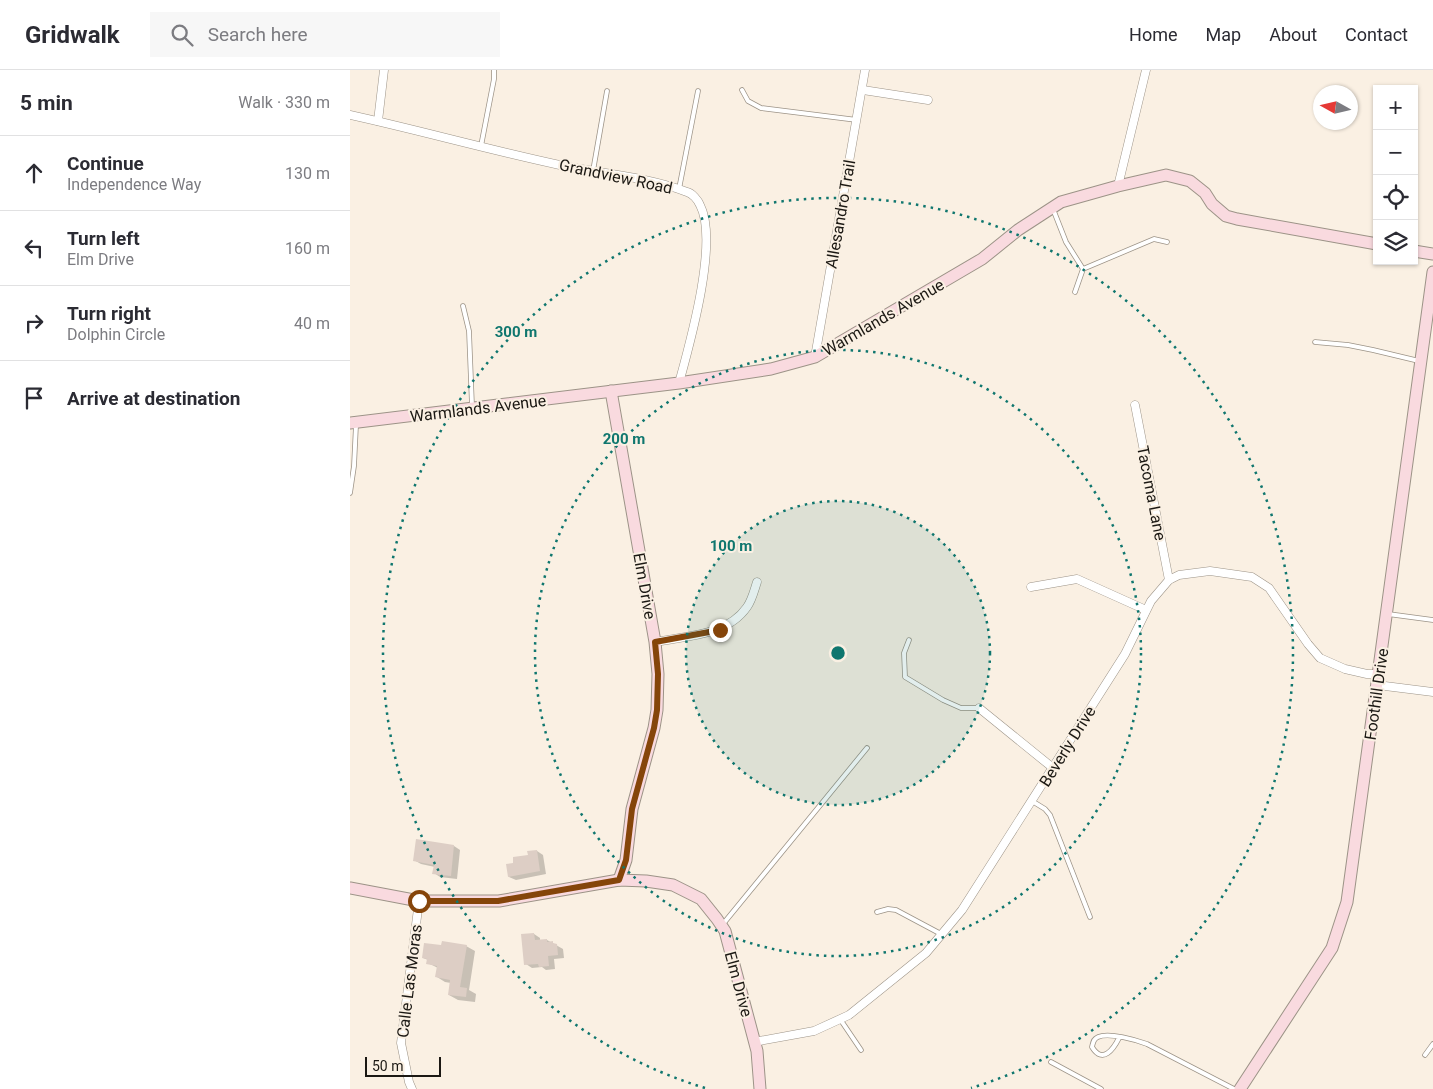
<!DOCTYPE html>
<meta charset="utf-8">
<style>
:root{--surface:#fff;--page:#f7f7f7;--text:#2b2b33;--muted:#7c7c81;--line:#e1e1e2}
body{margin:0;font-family:Roboto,sans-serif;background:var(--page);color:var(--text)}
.controls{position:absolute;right:15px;top:15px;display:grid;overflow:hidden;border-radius:0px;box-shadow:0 1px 4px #0004}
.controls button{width:45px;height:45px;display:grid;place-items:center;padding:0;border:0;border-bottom:1px solid var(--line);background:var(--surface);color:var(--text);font:25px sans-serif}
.compass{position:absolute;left:963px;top:15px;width:45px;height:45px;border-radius:50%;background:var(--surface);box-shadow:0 1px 4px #0004;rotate:278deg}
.scale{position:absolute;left:15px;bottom:12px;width:76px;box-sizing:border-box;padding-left:5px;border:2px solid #1b1813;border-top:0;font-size:14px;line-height:18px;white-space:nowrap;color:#1b1813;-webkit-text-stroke:4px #faf0e3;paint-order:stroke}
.stop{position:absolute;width:15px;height:15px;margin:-11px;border:4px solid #85450a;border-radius:50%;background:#fff}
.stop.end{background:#85450a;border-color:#fff;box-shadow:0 1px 5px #0008}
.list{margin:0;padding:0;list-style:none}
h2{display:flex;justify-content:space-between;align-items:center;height:65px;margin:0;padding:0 20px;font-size:21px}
h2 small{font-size:16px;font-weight:400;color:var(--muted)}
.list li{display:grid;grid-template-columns:32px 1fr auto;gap:15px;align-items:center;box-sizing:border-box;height:75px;padding:0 20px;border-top:1px solid var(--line)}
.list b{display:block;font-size:19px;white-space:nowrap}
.list p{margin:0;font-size:16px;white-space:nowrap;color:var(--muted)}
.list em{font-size:16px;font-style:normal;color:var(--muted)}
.icon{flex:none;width:28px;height:28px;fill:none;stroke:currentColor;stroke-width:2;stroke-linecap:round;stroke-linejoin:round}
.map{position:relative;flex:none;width:1083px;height:1019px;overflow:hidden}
header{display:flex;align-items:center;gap:30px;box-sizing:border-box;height:70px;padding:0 25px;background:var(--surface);border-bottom:1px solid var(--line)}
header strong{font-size:24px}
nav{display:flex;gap:28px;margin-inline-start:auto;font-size:18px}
.search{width:350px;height:45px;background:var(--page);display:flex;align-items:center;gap:12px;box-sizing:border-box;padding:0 18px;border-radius:0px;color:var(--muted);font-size:19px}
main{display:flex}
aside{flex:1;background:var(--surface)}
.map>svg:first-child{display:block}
</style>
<header>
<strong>Gridwalk</strong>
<div class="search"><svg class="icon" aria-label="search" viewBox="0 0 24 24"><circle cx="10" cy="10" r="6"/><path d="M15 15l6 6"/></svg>Search here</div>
<nav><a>Home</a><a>Map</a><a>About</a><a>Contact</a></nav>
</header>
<main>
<aside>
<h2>5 min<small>Walk · 330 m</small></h2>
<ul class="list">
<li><svg class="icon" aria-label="ahead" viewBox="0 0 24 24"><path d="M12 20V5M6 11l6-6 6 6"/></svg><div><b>Continue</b><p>Independence Way</p></div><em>130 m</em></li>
<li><svg class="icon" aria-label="left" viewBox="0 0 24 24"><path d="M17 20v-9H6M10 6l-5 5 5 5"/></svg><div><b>Turn left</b><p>Elm Drive</p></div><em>160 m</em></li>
<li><svg class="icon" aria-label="right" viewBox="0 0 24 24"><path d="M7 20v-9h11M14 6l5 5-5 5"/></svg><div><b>Turn right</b><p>Dolphin Circle</p></div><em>40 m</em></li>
<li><svg class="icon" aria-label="arrive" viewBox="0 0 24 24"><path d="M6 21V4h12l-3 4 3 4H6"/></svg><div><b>Arrive at destination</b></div></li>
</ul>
</aside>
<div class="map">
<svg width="1083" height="1019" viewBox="0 0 1083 1019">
<rect width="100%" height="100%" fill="#faf0e3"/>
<!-- shadow -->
<g fill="#0003">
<polygon points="104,776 110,780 107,809 90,807 84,803 85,797 71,794 64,790"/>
<polygon points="187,781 193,785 196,804 166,810 159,807 165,794"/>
<polygon points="184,864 190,868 190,871 197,870 213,879 214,888 204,889 205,899 196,900 192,897 182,898 176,894"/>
<polygon points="116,876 125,881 119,920 126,924 125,932 108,930 99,925 101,913 95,912 87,907 88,898 78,893 78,890 73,888 92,877"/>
</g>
<!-- building -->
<g fill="#ddcec5">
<polygon points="66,769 104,775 101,806 82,804 84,795 63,791"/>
<polygon points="187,780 190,801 158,807 156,794 163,793 163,787 178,785 177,781"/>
<polygon points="184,863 185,870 197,869 197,872 203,871 203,873 207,874 208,885 198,886 199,896 189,897 188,894 174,895 171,864"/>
<polygon points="92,871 117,875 110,917 117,918 116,927 98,925 100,910 85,907 87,896 76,894 77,889 72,888 74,873 91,875"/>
</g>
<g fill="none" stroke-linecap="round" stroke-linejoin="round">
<!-- lane casing -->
<g stroke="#9c9387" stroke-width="5.5">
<g id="lane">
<polyline points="392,20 398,31 411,38 507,50"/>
<polyline points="131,76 144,9 144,0"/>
<polyline points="243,101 257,21"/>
<polyline points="329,119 348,21"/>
<polyline points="703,139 716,172 733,199"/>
<polyline points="725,222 733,199 804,169 817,172"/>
<polyline points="113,236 119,261 122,336"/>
<polyline points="965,272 998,275 1023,280 1069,291"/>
<polyline points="0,423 4,396 6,355"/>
<polyline points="1038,544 1083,550"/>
<polyline points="559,570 554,583 555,607 593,630 611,638 629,638"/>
<polyline points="682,731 695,739 700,745 740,847"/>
<polyline points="527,842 538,839 546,840 591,864"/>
<polyline points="373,854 517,678"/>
<polyline points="490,949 511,980"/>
<path d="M769,968C764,978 753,995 742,977C743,973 743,969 748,967C759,962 786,970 797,974L884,1019"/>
<polyline points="1075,985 1083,974"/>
<polyline points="701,992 751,1019"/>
</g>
</g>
<!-- street casing -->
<g stroke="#9c9387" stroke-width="9">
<g id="street">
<polyline points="513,20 578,30"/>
<path d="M0,45C72,61 143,81 214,96C255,104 298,107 337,122C342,123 348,130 350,135C369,171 340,273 329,313"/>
<polyline points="28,51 34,0"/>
<polyline points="768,116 796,0"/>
<polyline points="465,287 515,0"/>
<polyline points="785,335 819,510"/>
<polyline points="681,517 727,509 796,540"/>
<path d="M305,572C336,566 377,566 397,537C402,530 404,521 407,512"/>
<polyline points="1027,615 1083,622"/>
<polyline points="629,638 703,698"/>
<polyline points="404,972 464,961 499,945 576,883 612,840 775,584 801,531 819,510 829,505 860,501 902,507 919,518 958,574 970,588 995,599 1017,604 1028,604"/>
<polyline points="62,1019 59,1012 51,973 69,831"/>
</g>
</g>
<!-- secondary casing -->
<g stroke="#9c9387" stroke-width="13">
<g id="secondary">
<polyline points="1064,181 1083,184"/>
<polyline points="261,321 305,572 308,604 307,640 304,658 282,739 276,790 269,810"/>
<polyline points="0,353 329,313 421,299 465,287 632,189 668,160 711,132 768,116 816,105 840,111 855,123 862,134 876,146 887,149 1027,174"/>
<polyline points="0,818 69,831 149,831 269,810 296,811 323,815 351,829 367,849 375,861 407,981 410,1019"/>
<polyline points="890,1019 982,878 997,832 1083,202"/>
</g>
</g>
<!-- lane -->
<use href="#lane" stroke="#fff" stroke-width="4"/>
<!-- street -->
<use href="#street" stroke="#fff" stroke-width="8"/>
<!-- secondary -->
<use href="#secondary" stroke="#f9dadf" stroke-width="11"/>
</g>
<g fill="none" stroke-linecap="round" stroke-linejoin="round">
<!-- route -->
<polyline stroke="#85450a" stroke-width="6" points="69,831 148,831 269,810 276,790 282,739 304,658 307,640 308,604 305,572 370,560"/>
</g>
<!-- distance rings -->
<circle cx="488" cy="583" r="152" fill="#0f766e" fill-opacity=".12"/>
<g fill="none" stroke="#0f766e" stroke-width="2.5" stroke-dasharray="2.5 5">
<circle cx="488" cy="583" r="152"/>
<circle cx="488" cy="583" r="303"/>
<path d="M355 1018A455 455 0 1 1 621 1018"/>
</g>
<g text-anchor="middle" stroke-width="4" stroke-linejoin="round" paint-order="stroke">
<!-- street labels -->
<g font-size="16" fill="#1b1813" stroke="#faf0e3">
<text transform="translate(266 106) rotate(12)" y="6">Grandview Road</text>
<text transform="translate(490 144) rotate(-80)" y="6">Allesandro Trail</text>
<text transform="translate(533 247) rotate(-30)" y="6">Warmlands Avenue</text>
<text transform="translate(128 338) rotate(-7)" y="6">Warmlands Avenue</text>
<text transform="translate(802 423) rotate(79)" y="6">Tacoma Lane</text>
<text transform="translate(295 516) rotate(80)" y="6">Elm Drive</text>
<text transform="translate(1026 624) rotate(-82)" y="6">Foothill Drive</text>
<text transform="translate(717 676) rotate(-58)" y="6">Beverly Drive</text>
<text transform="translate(59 911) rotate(-83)" y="6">Calle Las Moras</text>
<text transform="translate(389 914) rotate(75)" y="6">Elm Drive</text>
</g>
</g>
<circle cx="488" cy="583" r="8" fill="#0f766e" stroke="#faf0e3" stroke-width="2.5"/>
<g font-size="15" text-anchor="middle" font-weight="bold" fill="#0f766e" stroke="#faf0e3" stroke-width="4" stroke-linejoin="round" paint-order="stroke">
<text x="166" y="267">300 m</text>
<text x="274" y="374">200 m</text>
<text x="381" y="481">100 m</text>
</g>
</svg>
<div class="controls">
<button>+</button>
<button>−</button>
<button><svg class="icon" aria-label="locate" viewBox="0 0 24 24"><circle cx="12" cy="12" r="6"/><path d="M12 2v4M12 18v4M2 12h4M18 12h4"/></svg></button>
<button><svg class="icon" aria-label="layers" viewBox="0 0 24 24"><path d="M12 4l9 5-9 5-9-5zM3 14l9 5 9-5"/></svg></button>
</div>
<svg class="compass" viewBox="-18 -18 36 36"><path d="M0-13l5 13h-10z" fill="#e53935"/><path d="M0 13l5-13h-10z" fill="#7c7c81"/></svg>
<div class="scale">50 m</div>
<div class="stop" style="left:69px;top:831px"></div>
<div class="stop end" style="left:370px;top:560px"></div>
</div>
</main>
